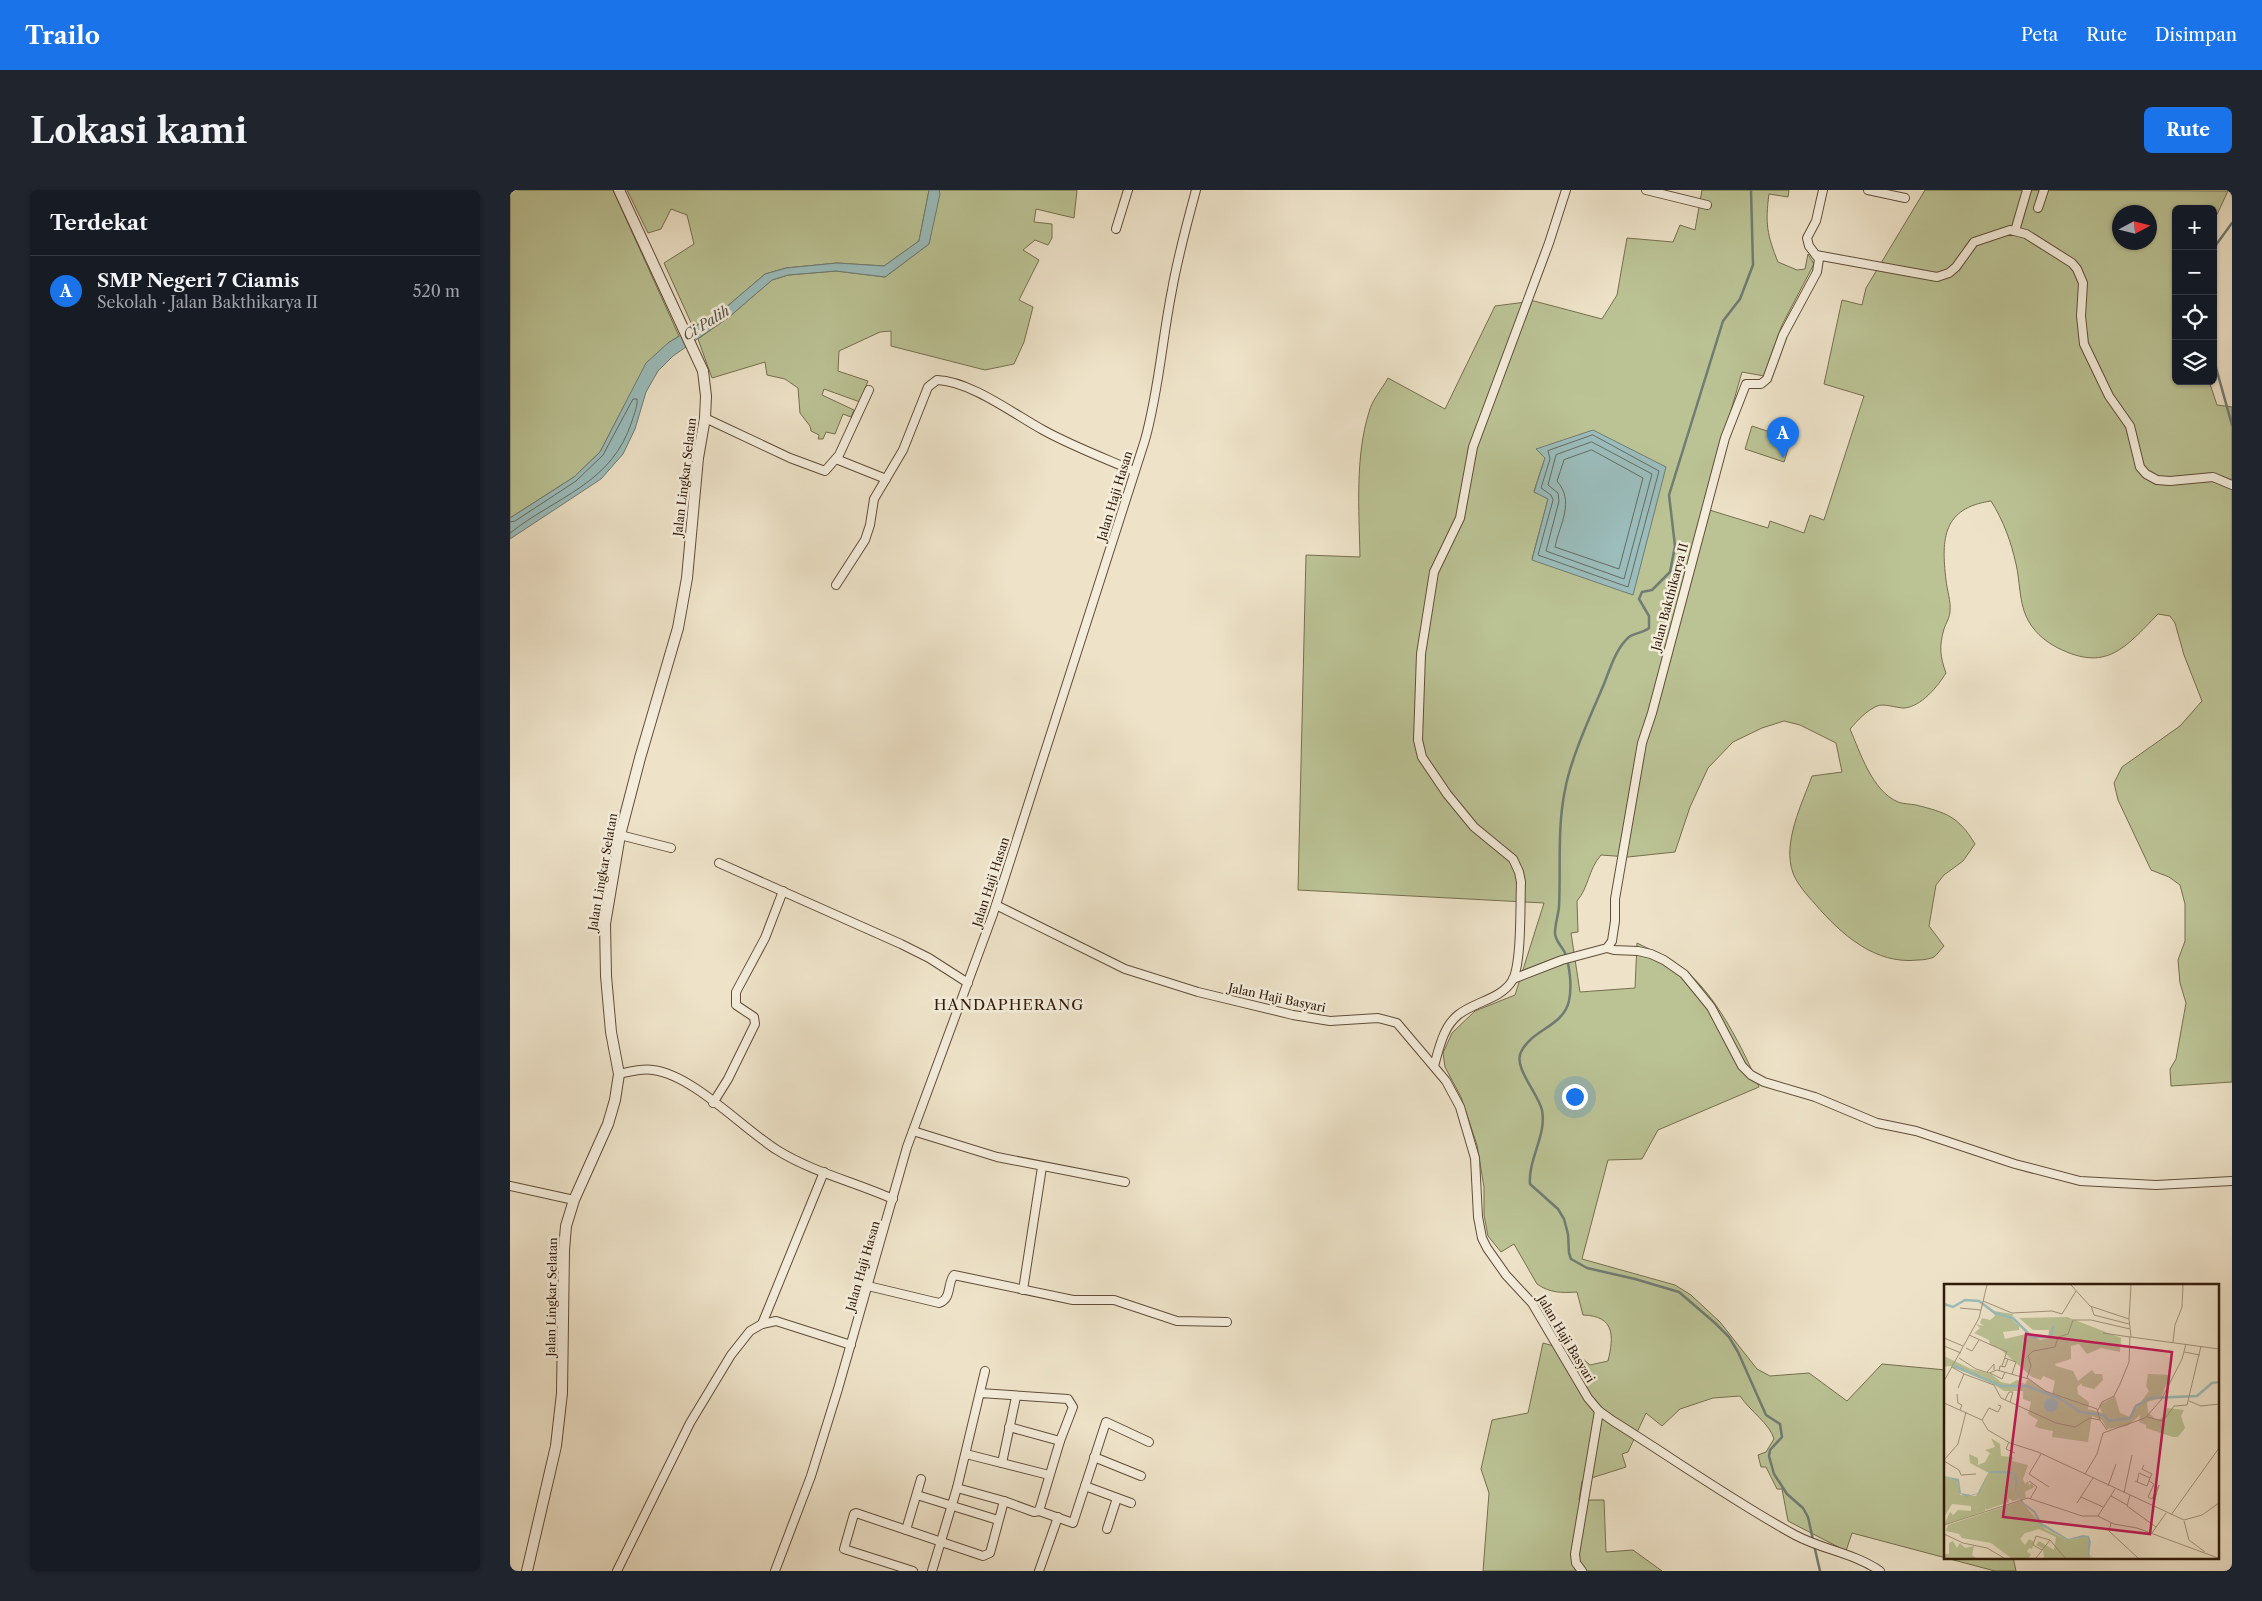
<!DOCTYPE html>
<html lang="id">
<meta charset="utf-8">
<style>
:root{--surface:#171b24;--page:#20242c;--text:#f1f3f6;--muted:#9ea1a6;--line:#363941;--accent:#1a73e8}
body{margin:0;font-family:"Libre Caslon Text",serif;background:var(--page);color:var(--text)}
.controls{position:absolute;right:15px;top:15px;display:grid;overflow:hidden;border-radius:8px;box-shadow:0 1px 4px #0004}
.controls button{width:45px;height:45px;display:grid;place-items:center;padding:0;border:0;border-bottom:1px solid var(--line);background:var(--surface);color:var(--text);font:25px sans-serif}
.compass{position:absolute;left:1602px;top:15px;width:45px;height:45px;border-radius:50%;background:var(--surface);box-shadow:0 1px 4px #0004;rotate:83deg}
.you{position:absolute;left:1064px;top:906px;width:18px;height:18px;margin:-12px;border:4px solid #fff;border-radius:50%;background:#1a73e8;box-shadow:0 0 0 8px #1a73e833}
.badge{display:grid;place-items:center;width:32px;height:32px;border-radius:50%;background:var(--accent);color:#fff;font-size:16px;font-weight:700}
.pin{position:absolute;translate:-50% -41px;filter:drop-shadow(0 1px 2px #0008)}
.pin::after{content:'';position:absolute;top:26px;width:18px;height:15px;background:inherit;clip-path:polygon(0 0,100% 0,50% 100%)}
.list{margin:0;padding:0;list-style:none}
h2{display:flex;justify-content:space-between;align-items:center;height:65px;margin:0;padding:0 20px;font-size:21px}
h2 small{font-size:16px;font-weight:400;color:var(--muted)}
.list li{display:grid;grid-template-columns:32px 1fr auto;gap:15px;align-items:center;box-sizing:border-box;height:70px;padding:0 20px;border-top:1px solid var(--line)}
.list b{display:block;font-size:19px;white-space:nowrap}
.list p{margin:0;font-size:16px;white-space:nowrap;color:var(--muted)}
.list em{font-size:16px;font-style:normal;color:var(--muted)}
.icon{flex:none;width:28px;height:28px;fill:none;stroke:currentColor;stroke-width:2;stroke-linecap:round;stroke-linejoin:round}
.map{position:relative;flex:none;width:1722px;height:1381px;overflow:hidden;border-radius:8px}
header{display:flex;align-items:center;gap:30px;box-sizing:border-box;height:70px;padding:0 25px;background:var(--accent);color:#fff}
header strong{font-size:24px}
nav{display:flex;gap:28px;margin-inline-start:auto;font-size:18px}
.intro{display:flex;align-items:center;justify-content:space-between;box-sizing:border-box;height:120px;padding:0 30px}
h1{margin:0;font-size:35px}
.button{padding:12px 22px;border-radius:8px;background:var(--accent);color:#fff;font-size:18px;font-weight:700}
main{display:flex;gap:30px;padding:0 30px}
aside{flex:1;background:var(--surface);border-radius:8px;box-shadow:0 1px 4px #0004}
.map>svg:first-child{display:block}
</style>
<header>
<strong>Trailo</strong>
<nav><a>Peta</a><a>Rute</a><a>Disimpan</a></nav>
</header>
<div class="intro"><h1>Lokasi kami</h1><a class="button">Rute</a></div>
<main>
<aside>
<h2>Terdekat<small></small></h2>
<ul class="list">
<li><span class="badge">A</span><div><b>SMP Negeri 7 Ciamis</b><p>Sekolah · Jalan Bakthikarya II</p></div><em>520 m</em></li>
</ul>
</aside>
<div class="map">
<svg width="1722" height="1381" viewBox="0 0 1722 1381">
<rect width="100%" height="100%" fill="#eee3c9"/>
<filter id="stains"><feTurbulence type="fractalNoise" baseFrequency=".004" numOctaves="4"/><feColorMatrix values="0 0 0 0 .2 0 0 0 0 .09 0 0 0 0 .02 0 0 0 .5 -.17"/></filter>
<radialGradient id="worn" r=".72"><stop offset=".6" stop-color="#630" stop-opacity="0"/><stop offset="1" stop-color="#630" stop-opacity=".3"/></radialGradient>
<!-- green -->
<g fill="#bbc395" stroke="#766f4f" fill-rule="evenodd">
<polygon points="0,0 103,0 169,146 158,153 113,218 90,262 64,287 0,328"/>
<polygon points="117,0 419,0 409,51 374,76 327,73 276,78 255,84 214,119 183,137 154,73 184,54 177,25 161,19 151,39 138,43"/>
<polygon points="429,0 567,0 564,28 526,19 524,32 542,34 542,48 538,55 525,50 513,60 529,70 509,110 523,117 514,152 504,174 475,180 381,156 381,141 370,142 329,161 328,181 358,191 350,212 314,199 312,205 344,220 341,227 333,224 325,244 316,242 313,249 308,249 309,245 301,241 300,236 290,223 288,198 275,189 257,185 255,172 202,188 188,149 219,127 262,90 278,85 326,81 375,87 419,54"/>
<path d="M1192,0H1279L1278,7L1259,4C1255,33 1257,45 1268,72L1287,80L1295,79L1298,64L1304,74L1272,135L1254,186L1232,182L1193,318L1258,338L1260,331L1294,343L1300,325L1314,330L1354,206L1314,194L1332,110L1352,115L1356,98L1415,0L1718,1L1703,33V19H1666V191H1699L1707,215L1722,217V892L1661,896L1660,879L1666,869L1676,813L1670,793L1668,770L1675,751V714L1670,695L1659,687L1641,680L1608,610L1604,593L1612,577L1670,536L1692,511L1674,465L1665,433L1660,426L1648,424C1614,459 1596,482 1548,458C1534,451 1522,440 1516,426C1509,410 1510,391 1506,374C1501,351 1493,330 1481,311C1433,318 1431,348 1436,390C1437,400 1441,411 1440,421C1440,427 1436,433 1434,439C1429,456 1430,467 1436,483C1428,496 1411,517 1394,518C1386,518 1374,513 1367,516C1356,521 1348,530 1340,539C1350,562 1362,601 1388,612C1393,614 1401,614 1406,615C1437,623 1448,626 1465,654L1453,671L1434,685L1426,695L1419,736L1434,756C1431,759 1427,765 1424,767C1420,769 1413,770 1408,770C1365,775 1331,744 1305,714C1297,705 1287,694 1283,683C1272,653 1292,614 1302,586L1332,582L1326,553L1290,535L1274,531L1252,538L1223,552L1198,578L1180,617L1165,662L1118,667L1091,665C1078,680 1079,697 1067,711L1068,742L1061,743L1070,802L1125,798L1127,753C1143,761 1162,769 1176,781C1207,807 1234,860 1249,897L1148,940L1132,969L1098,970L1072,1069L1165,1095L1181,1105L1210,1132L1247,1179L1260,1186L1299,1183L1337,1211L1372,1174L1436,1180V1367H1503L1506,1381H1485L1342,1343L1336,1361L1278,1331L1272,1299H1267L1256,1277H1251L1248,1265L1256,1262L1264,1249C1260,1234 1240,1221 1230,1206L1203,1208L1170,1219L1152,1236L1136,1223L1118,1262L1112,1264L1116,1277L1072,1291L1069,1310H1094L1096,1362L1123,1360L1152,1381H973L979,1303L971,1279L982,1230L1018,1223L1033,1153L1065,1162L1080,1175L1098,1171C1104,1146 1105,1126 1073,1125L1067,1102C1051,1103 1040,1103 1027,1094L1004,1054L991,1062L978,1046L974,1025V997L967,955L951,907L935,877L933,863L942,843L965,821L1005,805L1034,713L788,700L796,365L850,367C849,320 845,267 859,222C862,210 872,199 878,188L935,219L985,116L1024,111L1092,129L1107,105L1117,48L1163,52L1170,35L1185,40ZM1610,22H1640V52H1610ZM1026,259L1156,277L1022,369L1038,309L1024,301L1035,268Z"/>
<polygon points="1242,236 1281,249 1274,272 1235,259"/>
</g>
<!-- water -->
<g fill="#9bbdbc" stroke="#707c74">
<polygon points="419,0 429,0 430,4 419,54 375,87 326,81 278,85 262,90 219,127 163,166 148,181 136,202 125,239 113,264 91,289 0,349 0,328 64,287 90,262 136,173 158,153 214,119 255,84 276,78 327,73 374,76 409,51"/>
<polygon points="1083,240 1156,277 1123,405 1022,370 1038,309 1024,302 1035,268 1026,259"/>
</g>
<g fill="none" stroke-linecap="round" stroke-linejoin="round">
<!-- shore -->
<g stroke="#666c62" stroke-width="1">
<polygon points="1083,245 1149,281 1118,397 1028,365 1043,310 1041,305 1031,298 1040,269 1038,261"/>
<polygon points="1082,252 1142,284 1114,389 1036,361 1049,311 1048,303 1038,295 1046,265"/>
<path d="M1082,260L1133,288L1109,379L1045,357C1050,333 1065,312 1047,291L1054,270Z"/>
<path d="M0,332L5,331L66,291L93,265L123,209H127C128,215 124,224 122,231C102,294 47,306 0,343"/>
</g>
<!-- stream -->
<g stroke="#707c74" stroke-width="2.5">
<path d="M1241,0L1243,75L1230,109L1213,131L1159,305L1165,356L1160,382L1142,400L1132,402L1129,409L1139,426V438C1133,443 1124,443 1119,447C1106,458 1100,479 1094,494C1081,525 1061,567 1055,600C1047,639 1051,678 1049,717C1048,726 1045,734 1045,743C1045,751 1052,756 1055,763C1060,777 1062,797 1059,811C1053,837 1022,839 1011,862C1003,877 1028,903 1032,920C1037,945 1018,969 1020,994L1048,1019L1054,1029L1058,1044L1059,1063L1061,1069L1077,1078L1125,1089L1169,1102L1205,1133L1219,1147L1228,1162L1256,1225L1270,1234L1272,1247L1260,1260L1259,1266L1264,1284L1277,1304L1293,1318L1298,1327L1303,1350"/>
<polyline points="1703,59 1722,33"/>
<polyline points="1703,167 1722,235"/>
<polyline points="1304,1355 1310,1381"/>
</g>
<!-- minor casing -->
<g stroke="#604d39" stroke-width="10">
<g id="minor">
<polyline points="1136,0 1197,15"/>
<polyline points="1358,0 1395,8"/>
<polyline points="1528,18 1534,0"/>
<polyline points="606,39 618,0"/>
<polyline points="1505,41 1517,0"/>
<polyline points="1306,65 1427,87 1439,83 1446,77 1464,52 1500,40 1516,44 1562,73 1567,79 1573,93 1571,126 1574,154 1599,206 1620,236 1630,277 1636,284 1647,290 1660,291 1703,287 1722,295"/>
<polyline points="195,228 280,268 315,281 329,265 359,200"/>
<polyline points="326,269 376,289"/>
<path d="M326,395L355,350L360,335L364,309L393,260L418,197L427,190C460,191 504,224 533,240C562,256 594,268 624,281"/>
<polyline points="110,645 161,658"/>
<polyline points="209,673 391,754 419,768 458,793"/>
<path d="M486,715L615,779L688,802L783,825L820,831L868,828L887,833L936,891L950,917L965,968L968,1027L972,1048L977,1058L996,1085L1022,1113L1078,1208L1089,1221L1103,1231C1164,1269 1223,1311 1285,1345C1313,1360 1344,1363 1370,1381"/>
<polyline points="1097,758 1104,760 1128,761 1141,764 1154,770 1174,784 1201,817 1232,876 1241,885 1254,892 1305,907 1367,933 1406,941 1505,974 1570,991 1646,995 1722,991"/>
<polyline points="1003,789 1052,770 1097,758 1102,751 1105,731 1105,709 1132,553 1142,523 1215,248 1236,194 1251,194 1257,189 1273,145 1307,82 1309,69 1299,56 1297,48 1306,31 1313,0"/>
<path d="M924,876C929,859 933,837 948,825C964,812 991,809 1002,791C1012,775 1010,713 1011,692L1009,682L1003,669L964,637L937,604L912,567L908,550L911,464L924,382L950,328L963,257L1039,53L1056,0"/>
<path d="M109,884C119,882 132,878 143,880C183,885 232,938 267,960C302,982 345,992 383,1009"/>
<polyline points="203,913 218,889 245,834 244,827 226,815 226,802 255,748 273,701"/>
<polyline points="403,941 487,967 615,992"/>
<polyline points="0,996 64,1010"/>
<path d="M358,1096L429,1113C442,1109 437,1093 444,1085L563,1110H604L667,1131L717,1132"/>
<polyline points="513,1100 532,977"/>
<polyline points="252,1134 314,982"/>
<polyline points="470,1203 558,1209 563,1217 550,1251 529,1321 524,1322 494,1311 447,1298 475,1181"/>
<polyline points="499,1237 550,1251"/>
<polyline points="456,1264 539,1285"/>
<polyline points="584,1267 631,1286"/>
<polyline points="492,1273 506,1207"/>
<polyline points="575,1296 621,1313"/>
<polyline points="407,1305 488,1330"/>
<polyline points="529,1321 563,1333 596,1232 639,1252"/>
<polyline points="597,1339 607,1308"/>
<polyline points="396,1340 411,1289"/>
<polyline points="107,1381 180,1233 221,1165 240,1141 252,1134 266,1131 341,1155"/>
<path d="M265,1381L301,1286L328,1199L397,957L483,724L635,250C649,200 652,150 662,100C668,66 677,33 686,0"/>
<polyline points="403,1381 334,1359 344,1324 346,1323 473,1366 480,1363 494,1311"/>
<polyline points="422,1381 447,1298"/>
<polyline points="529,1381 548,1327"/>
<polyline points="1072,1381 1066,1373 1065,1364 1089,1221"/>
</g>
</g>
<!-- tertiary casing -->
<g stroke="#604d39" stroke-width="12">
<polyline id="tertiary" points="17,1381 46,1256 52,1203 54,1060 56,1036 64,1010 98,934 105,910 109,884 101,842 96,786 95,734 110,645 130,568 168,438 177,388 188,268 195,228 196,206 193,181 109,0"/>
</g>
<!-- minor -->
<use href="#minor" stroke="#f4eddc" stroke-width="8"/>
<!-- tertiary -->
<use href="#tertiary" stroke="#f4eddc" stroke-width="10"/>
</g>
<g text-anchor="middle" stroke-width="5" stroke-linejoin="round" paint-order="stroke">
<!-- street labels -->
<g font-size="12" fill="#301b09" stroke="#f4eddc">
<text transform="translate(175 287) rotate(-83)" y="4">Jalan Lingkar Selatan</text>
<text transform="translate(605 306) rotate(-73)" y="4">Jalan Haji Hasan</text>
<text transform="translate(1160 407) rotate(-75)" y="4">Jalan Bakthikarya II</text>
<text transform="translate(93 682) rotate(-80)" y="4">Jalan Lingkar Selatan</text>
<text transform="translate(481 692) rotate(-72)" y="4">Jalan Haji Hasan</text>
<text transform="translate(767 808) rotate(12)" y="4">Jalan Haji Basyari</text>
<text transform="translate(353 1076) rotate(-74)" y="4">Jalan Haji Hasan</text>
<text transform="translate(42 1107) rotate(-89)" y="4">Jalan Lingkar Selatan</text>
<text transform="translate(1056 1149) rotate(59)" y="4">Jalan Haji Basyari</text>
</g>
<!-- water labels -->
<g font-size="14" font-style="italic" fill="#555448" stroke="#f4eddc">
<text transform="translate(196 133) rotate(-32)" y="5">Ci Palih</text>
</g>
<!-- quarter labels -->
<g font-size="15" letter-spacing="1" fill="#301b09" stroke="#f4eddc">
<text x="499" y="820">HANDAPHERANG</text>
</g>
</g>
<!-- overview -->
<g transform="translate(1434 1094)">
<rect width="275" height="275" fill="#eee3c9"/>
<path d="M49,27L69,30L68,35L75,42V46L59,48L61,55L82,50L97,56L104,54L105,46H89L75,34L123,33L177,54L176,68L157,64L143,70L135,60L127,62V75L111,80L112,82L129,87L134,97L148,86L151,90H158L159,96L150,105L138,102V99L133,103L134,110L145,118L144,125L158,129L155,121L171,112L176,129L186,133L205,107L202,102L204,90L226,91L217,114L203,118L204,128L212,136L218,134L223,124L240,126L237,132L241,144L234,153H229L202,144V141L195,138L196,131L183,142L163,145L158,136L148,132L144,158L108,153L109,147L94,144L91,142L94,136L84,130L87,118L79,115V107H60L46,98L6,82L0,83V72L27,85L47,90L57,98L66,100L73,96L81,100L84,95L108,110L111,97L99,92L97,96L88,93L56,65L46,61L45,56L30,49L36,44L32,40L40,42L36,39L38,34L46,36L51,32ZM47,154L56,160L57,172L69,173L68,177L84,181L79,195L81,200L84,197L85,202L87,199L90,203L81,208L82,214L77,215L72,206L70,189L43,188L26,179L25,170L34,174V181L41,178L46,169L41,166L51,163ZM60,188L70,190L71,207L76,215L69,217L64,214L65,218L42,226L41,224V227L0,241L6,228L9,231L14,226L27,227V222L8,220L0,233V192L14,198L16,211L32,212L44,189ZM77,217L101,245L123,256L144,253L146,274H100L99,265L92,261L95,257L110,266L112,253L95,245L81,249L76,255L81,261L85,255L90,258L88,265L85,264L83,268L87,270L85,274H67L47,259L18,254L15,250L2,247L4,241ZM9,257L13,264L16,259L21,264L30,262L28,271L32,274H0V270H5V259Z" fill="#bbc395"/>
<path d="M100 121a7 7 0 1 1 14 0a7 7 0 1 1-14 0ZM45,187H65L70,189L73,194L72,206L80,219L91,227L98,239L124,255L139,251L145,252L147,258L145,270L149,274L144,271V253L123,256L96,241L90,229L79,220L71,207L70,190L44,189L36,209L23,213L15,209L14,198L0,192L15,195L17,209L27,211L34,209Z" fill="#9bbdbc"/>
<path fill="none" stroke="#9bbdbc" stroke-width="2.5" d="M0,20L9,23L21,16L35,17L51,29L69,34L88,53H107L109,42M10,82L57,102H83L115,114L136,128L159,131L165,137L186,134L192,122L207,114L253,112L268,99L275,98"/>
<path fill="none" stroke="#a2937c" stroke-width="1" d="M127,1L146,22L185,35L187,53L275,65M39,17L68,29L108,27L118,30L132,7M147,22L150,31L185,40M16,24L37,26M185,35L187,1M159,49L186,53M25,51L63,68M0,54L19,62M229,58L231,41L238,23L239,1M0,62L17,69M22,64L28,67L35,56M240,68L256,71M15,74L32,85L45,89L53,86L85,95L101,107L153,125L156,136M61,74L72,78L68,90M58,82L63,67M8,83L20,90L14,104M55,87L56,82L61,83L64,75M43,88L50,80V86M46,89L58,95L61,88M20,90L50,101L57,114L112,139L131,143L146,134L156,136L163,146M83,94L87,82L84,72L89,67L111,63L114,53L124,50L129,36H147L186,45M0,97L35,34L43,1M13,110L14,119L18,121L16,126M61,116L65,108H69L66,118M245,117L257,122L275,120M0,119L38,136L44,146L66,159L94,168L240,236L258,231L275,219M154,126L158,118L170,112L176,100L185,78L186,52M203,133L219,137L230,122L243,121L257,62M38,136L45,124L54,128L57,122L54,121M65,158L62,165L71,169M97,170L85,190L105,203M0,176L14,160L22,128M0,177L15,186L17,191L32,190M200,181L198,185L208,190L206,194M141,190L153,170L159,149L201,134L217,116L238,75L242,60M85,197L93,203L86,215M191,197L203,202L206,194L195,189L193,198M205,197L210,200L204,213L208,215M164,202L172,180M180,209L188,171M186,211L183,222L212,243M167,212L183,221M137,213L159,223M208,215L215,201L209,222M133,219L149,194M227,231L275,164M154,232L171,205M240,237L245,256L261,268M167,239L165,247L194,274M0,241L84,214L138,232H154L170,240L193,244L274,274M208,249L222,229M0,250L19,259L43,264L60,274M98,266L89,261L92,252L106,256L121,274M92,274L106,256"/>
<path fill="#c2185b" fill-opacity="0.15" stroke="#c2185b" stroke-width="2.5" d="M82,50L228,68L206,250L59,233Z"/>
<rect width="275" height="275" fill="none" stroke="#301b09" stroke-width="2.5"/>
</g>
<rect width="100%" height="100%" filter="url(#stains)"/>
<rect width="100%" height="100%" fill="url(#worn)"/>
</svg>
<div class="controls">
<button>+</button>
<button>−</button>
<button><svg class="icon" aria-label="locate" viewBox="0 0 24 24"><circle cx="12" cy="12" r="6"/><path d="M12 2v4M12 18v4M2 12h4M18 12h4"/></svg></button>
<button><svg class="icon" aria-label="layers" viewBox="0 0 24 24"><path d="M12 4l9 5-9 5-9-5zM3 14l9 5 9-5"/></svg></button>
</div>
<svg class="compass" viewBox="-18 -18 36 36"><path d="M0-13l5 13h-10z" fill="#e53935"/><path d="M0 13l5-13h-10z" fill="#9ea1a6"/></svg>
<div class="you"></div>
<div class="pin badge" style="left:1273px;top:268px">A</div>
</div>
</main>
